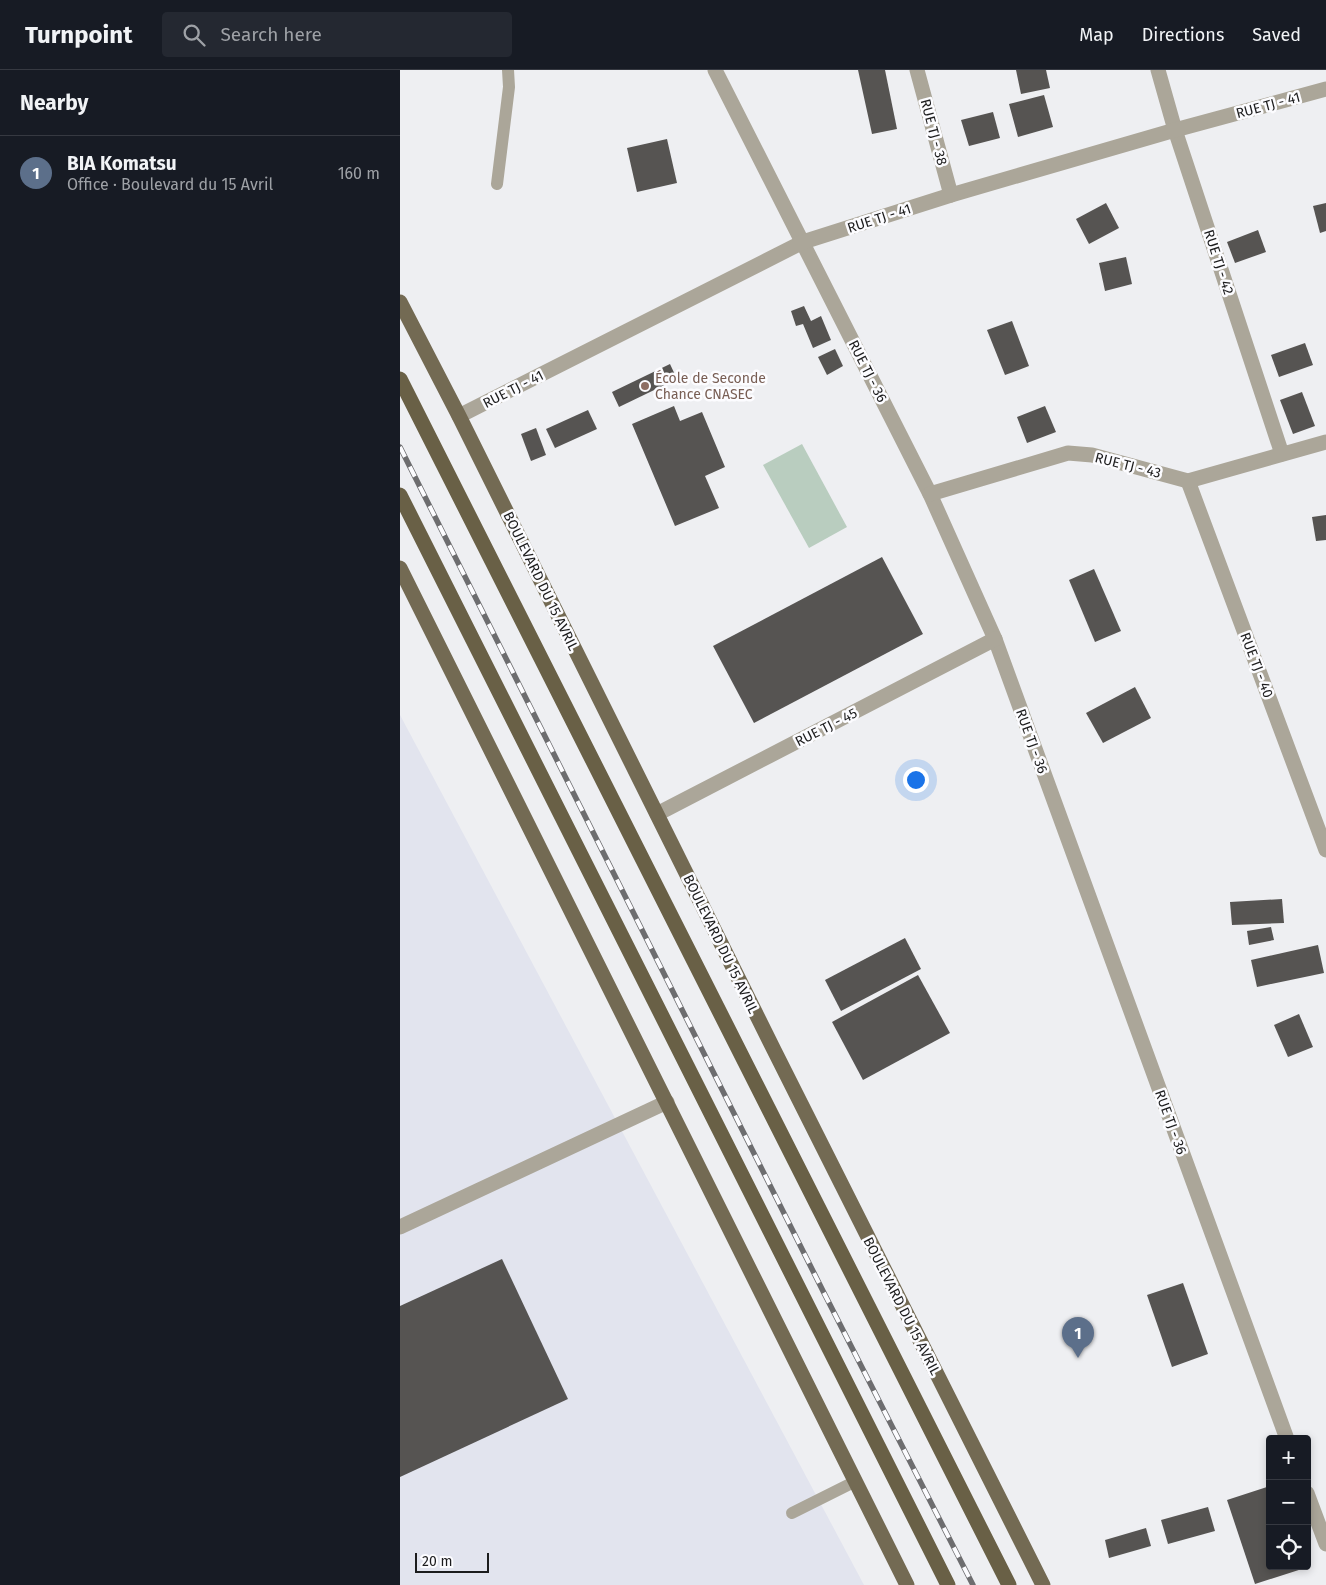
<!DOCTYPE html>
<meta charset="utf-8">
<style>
:root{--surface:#171b24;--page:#242831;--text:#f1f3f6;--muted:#9ea1a6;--line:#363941;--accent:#667f31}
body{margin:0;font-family:"Fira Sans",sans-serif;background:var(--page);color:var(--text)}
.controls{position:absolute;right:15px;bottom:15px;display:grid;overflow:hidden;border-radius:5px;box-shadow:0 2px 8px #0003}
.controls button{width:45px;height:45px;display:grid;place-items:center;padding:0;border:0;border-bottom:1px solid var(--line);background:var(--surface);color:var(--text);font:25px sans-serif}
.scale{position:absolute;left:15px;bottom:12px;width:74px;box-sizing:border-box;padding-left:5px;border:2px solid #1c1c1d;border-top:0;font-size:14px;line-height:18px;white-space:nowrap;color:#1c1c1d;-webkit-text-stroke:4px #fcfcff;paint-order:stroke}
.you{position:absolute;left:515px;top:709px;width:18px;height:18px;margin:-12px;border:4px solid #fff;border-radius:50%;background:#1a73e8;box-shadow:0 0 0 8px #1a73e833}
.badge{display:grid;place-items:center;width:32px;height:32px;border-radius:50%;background:var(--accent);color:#fff;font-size:16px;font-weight:700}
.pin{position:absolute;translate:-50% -41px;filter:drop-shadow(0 1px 2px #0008)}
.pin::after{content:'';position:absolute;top:26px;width:18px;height:15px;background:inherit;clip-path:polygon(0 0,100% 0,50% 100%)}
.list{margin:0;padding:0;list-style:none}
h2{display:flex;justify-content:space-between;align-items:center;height:65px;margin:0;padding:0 20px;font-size:21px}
h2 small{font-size:16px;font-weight:400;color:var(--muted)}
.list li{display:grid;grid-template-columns:32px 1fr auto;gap:15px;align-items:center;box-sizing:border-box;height:75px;padding:0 20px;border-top:1px solid var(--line)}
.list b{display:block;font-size:19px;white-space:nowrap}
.list p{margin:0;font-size:16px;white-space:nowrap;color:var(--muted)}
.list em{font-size:16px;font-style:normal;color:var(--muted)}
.icon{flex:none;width:28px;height:28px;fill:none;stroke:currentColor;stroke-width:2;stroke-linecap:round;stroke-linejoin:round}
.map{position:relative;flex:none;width:926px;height:1515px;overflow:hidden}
header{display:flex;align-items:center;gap:30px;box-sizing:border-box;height:70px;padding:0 25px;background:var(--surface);border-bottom:1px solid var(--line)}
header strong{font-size:24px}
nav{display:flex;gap:28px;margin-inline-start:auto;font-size:18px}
.search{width:350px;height:45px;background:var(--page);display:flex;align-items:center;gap:12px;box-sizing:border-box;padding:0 18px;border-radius:5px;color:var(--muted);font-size:19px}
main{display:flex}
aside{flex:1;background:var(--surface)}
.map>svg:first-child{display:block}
</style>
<header>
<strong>Turnpoint</strong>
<div class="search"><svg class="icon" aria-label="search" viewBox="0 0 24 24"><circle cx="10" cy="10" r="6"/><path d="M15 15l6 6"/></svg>Search here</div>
<nav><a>Map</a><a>Directions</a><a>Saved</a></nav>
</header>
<main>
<aside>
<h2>Nearby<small></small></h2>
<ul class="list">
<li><span class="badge" style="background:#5c6f8a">1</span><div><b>BIA Komatsu</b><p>Office · Boulevard du 15 Avril</p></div><em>160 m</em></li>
</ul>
</aside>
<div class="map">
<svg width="926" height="1515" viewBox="0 0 926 1515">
<rect width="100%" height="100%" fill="#eeeff2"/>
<!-- built -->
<polygon fill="#e2e4ee" points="0,645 464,1515 0,1515"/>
<!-- green -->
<polygon fill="#b9cdbf" points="402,374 447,457 409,478 363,395"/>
<!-- building -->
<g fill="#565452">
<polygon points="458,0 485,0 497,59 472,64"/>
<polygon points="616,0 646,0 650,18 621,24"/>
<polygon points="644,25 653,57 618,67 609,34"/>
<polygon points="593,42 600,68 569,76 561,50"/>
<polygon points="267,69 277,113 237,122 227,78"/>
<polygon points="706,133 719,158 689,174 676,149"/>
<polygon points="926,133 926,161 920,163 913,136"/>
<polygon points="858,160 866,182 835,193 827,172"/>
<polygon points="726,187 732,214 705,221 699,193"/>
<polygon points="404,236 411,251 421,246 431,270 413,278 403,254 396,256 391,241"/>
<polygon points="612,251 629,296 605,305 587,260"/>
<polygon points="905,273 913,295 879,307 871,285"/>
<polygon points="435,279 443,296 427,305 418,287"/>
<polygon points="270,294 277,309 219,337 212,322"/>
<polygon points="902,322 915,356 893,364 880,330"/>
<polygon points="274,336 280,351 302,342 325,397 305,406 319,438 275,456 232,354"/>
<polygon points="645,336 656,362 627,373 617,347"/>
<polygon points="188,340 197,359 155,378 146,359"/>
<polygon points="136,358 146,385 131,391 121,364"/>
<polygon points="926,445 926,470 916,471 912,447"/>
<polygon points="482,487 523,564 354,653 313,576"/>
<polygon points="694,499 721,561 695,572 669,510"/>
<polygon points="735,617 751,648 703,673 686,643"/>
<polygon points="882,829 884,853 832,855 830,832"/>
<polygon points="871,857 874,870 849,875 847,861"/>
<polygon points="505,868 521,899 441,941 425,910"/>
<polygon points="918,875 924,903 857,917 851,890"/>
<polygon points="518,905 550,963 463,1010 432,952"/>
<polygon points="899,944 913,977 888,987 874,955"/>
<polygon points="102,1189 168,1329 0,1407 0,1236"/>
<polygon points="783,1213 808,1284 772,1297 747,1225"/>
<polygon points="870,1416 870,1496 904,1496 905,1498 855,1514 827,1430"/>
<polygon points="808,1437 815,1461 768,1474 761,1450"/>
<polygon points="746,1458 751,1476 709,1488 705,1470"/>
</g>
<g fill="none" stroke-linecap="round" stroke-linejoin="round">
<!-- service -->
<g stroke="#aba699" stroke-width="12">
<polyline points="97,114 109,17 108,0"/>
<polyline points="392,1443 456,1411"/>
</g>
<!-- minor -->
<g stroke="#aba699" stroke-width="15">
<polyline points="315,0 530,424 595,569 887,1369"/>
<polyline points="517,0 551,125"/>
<polyline points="758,0 775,60 882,384"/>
<polyline points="59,346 403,172 551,125 775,60 926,19"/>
<polyline points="788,411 926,780"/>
<polyline points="530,424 668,383 692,385 788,411 926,372"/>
<polyline points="257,744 595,569"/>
<polyline points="0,1157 267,1032"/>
<polyline points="907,1423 926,1474"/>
</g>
<!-- primary -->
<g stroke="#736a53" stroke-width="15">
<polyline points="0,232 59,346 374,980 643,1515"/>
<polyline points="0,498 507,1515"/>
</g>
<!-- trunk -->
<g stroke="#696046" stroke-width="15">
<polyline points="0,309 609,1515"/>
<polyline points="0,425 548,1515"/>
</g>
<!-- rail casing -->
<g stroke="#6d6d6f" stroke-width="5.5">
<polyline id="rail" points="0,377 423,1221 573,1515"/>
</g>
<!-- rail -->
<use href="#rail" stroke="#fcfcff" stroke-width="4" stroke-dasharray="11" stroke-linecap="butt"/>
</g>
<!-- markers -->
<circle fill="#8d6e63" stroke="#fcfcff" stroke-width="2" cx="245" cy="316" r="5"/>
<g text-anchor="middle" stroke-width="5" stroke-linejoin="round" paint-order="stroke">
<!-- street labels -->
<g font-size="14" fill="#1c1c1d" stroke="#fcfcff">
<text transform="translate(868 35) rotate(-15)" y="5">RUE TJ - 41</text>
<text transform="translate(534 62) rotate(75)" y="5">RUE TJ - 38</text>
<text transform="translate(479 148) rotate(-18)" y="5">RUE TJ - 41</text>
<text transform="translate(819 192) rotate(72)" y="5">RUE TJ - 42</text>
<text transform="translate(468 301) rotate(63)" y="5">RUE TJ - 36</text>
<text transform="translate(113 319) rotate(-27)" y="5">RUE TJ - 41</text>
<text transform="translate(728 395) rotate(14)" y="5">RUE TJ - 43</text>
<text transform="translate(141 511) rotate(64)" y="5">BOULEVARD DU 15 AVRIL</text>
<text transform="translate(857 595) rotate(69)" y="5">RUE TJ - 40</text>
<text transform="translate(426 657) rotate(-27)" y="5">RUE TJ - 45</text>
<text transform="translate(632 671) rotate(70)" y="5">RUE TJ - 36</text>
<text transform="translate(321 874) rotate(64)" y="5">BOULEVARD DU 15 AVRIL</text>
<text transform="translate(771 1052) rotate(70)" y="5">RUE TJ - 36</text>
<text transform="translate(502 1236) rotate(63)" y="5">BOULEVARD DU 15 AVRIL</text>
</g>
<!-- education labels -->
<g font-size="14" fill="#785e54" stroke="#fcfcff" text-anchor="start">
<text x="255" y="313">École de Seconde<tspan x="255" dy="16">Chance CNASEC</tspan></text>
</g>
</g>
</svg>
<div class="controls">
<button>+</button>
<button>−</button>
<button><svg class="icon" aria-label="locate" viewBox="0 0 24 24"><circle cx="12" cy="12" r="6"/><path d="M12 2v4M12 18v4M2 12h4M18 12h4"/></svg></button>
</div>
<div class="scale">20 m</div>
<div class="you"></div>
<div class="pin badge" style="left:678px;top:1288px;background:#5c6f8a">1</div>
</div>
</main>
